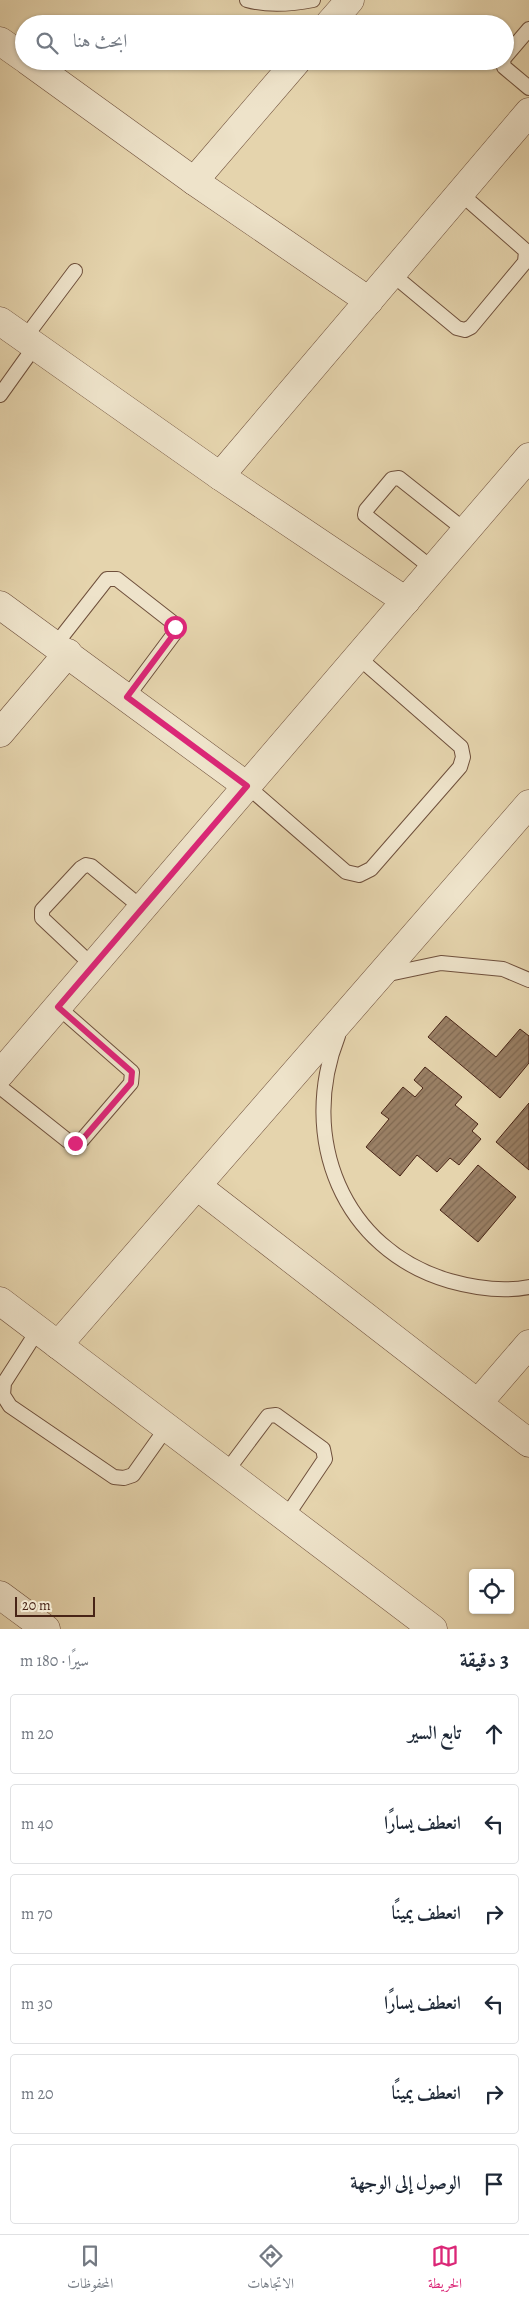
<!DOCTYPE html>
<html lang="ar">
<meta charset="utf-8">
<style>
:root{--surface:#fff;--page:#f6f6f7;--text:#1f2937;--muted:#747a83;--line:#e0e1e3;--accent:#db2777}
body{margin:0;font-family:Alegreya,Amiri,serif;background:var(--page);color:var(--text);direction:rtl}
.controls{position:absolute;right:15px;bottom:15px;display:grid;overflow:hidden;border-radius:5px;box-shadow:0 1px 4px #0004}
.controls button{width:45px;height:45px;display:grid;place-items:center;padding:0;border:0;border-bottom:1px solid var(--line);background:var(--surface);color:var(--text);font:25px sans-serif}
.scale{position:absolute;left:15px;bottom:12px;width:80px;box-sizing:border-box;padding-left:5px;border:2px solid #482416;border-top:0;font-size:14px;line-height:18px;white-space:nowrap;color:#482416;-webkit-text-stroke:4px #eee3ca;paint-order:stroke}
.stop{position:absolute;width:15px;height:15px;margin:-11px;border:4px solid #db2777;border-radius:50%;background:#fff}
.stop.end{background:#db2777;border-color:#fff;box-shadow:0 1px 5px #0008}
.list{margin:0;padding:0;list-style:none}
h2{display:flex;justify-content:space-between;align-items:center;height:65px;margin:0;padding:0 20px;font-size:21px}
h2 small{font-size:16px;font-weight:400;color:var(--muted)}
.list li{display:grid;grid-template-columns:32px 1fr auto;gap:15px;align-items:center;box-sizing:border-box;height:80px;margin:0 10px 10px;padding:0 10px;border:1px solid var(--line);border-radius:5px}
.list b{display:block;font-size:19px;white-space:nowrap}
.list em{font-size:16px;font-style:normal;color:var(--muted)}
.icon{flex:none;width:28px;height:28px;fill:none;stroke:currentColor;stroke-width:2;stroke-linecap:round;stroke-linejoin:round}
.map{position:relative;flex:none;width:529px;height:1629px;overflow:hidden;direction:ltr}
.search{position:absolute;background:var(--surface);box-shadow:0 1px 4px #0004;left:15px;right:15px;top:15px;height:55px;display:flex;align-items:center;gap:12px;box-sizing:border-box;padding:0 18px;border-radius:28px;color:var(--muted);font-size:19px}
.sheet{height:605px;background:var(--surface)}
nav{display:flex;justify-content:space-around;align-items:center;box-sizing:border-box;height:70px;border-top:1px solid var(--line);background:var(--surface);font-size:14px;color:var(--muted)}
nav a{display:grid;justify-items:center;gap:2px}
nav .on{color:var(--accent)}
.map>svg:first-child{display:block}
</style>
<div class="map">
<svg width="529" height="1629" viewBox="0 0 529 1629">
<defs>
<pattern id="building-hatch" width="6" height="6" patternUnits="userSpaceOnUse" patternTransform="scale(1.25)"><rect width="6" height="6" fill="#9a8065"/><path d="M-1 1l2-2M0 6l6-6M5 7l2-2" fill="none" stroke="#806952"/></pattern>
</defs>
<rect width="100%" height="100%" fill="#e5d4ad"/>
<filter id="stains"><feTurbulence type="fractalNoise" baseFrequency=".004" numOctaves="4"/><feColorMatrix values="0 0 0 0 .2 0 0 0 0 .09 0 0 0 0 .02 0 0 0 .5 -.17"/></filter>
<radialGradient id="worn" r=".72"><stop offset=".6" stop-color="#630" stop-opacity="0"/><stop offset="1" stop-color="#630" stop-opacity=".3"/></radialGradient>
<!-- building -->
<g fill="url(#building-hatch)" stroke="#482416">
<polygon points="446,1016 496,1057 520,1029 529,1036 529,1063 500,1098 428,1037"/>
<polygon points="425,1067 462,1097 455,1105 478,1124 472,1131 481,1139 459,1165 450,1158 437,1172 417,1155 400,1176 366,1147 389,1119 381,1113 403,1087 415,1097 423,1088 414,1080"/>
<polygon points="529,1103 529,1170 496,1142"/>
<polygon points="478,1165 516,1197 478,1242 440,1210"/>
</g>
<g fill="none" stroke-linecap="round" stroke-linejoin="round">
<!-- service casing -->
<g stroke="#6f503c" stroke-width="16">
<g id="service">
<path d="M247,0C268,6 292,4 313,0"/>
<polyline points="505,57 529,29"/>
<polyline points="503,61 504,67 529,88"/>
<polyline points="392,274 457,328 465,330 471,327 525,262 526,251 460,193"/>
<polyline points="24,339 75,271"/>
<polyline points="0,395 35,346"/>
<polyline points="433,569 365,515 366,510 392,479 399,478 466,531"/>
<polyline points="56,644 107,579 117,579 172,622 175,627 174,634 127,697"/>
<polyline points="247,786 346,872 359,875 371,869 460,767 463,757 461,747 358,657"/>
<polyline points="93,966 42,918 42,910 81,868 86,865 91,866 142,908"/>
<polyline points="384,975 441,963 503,969 529,980"/>
<path d="M338,1036C298,1137 342,1250 450,1281C475,1288 503,1292 529,1287"/>
<polyline points="0,1087 68,1141 75,1143 82,1140 131,1083 132,1072 58,1007"/>
<polyline points="38,1330 4,1383 3,1395 10,1406 114,1477 124,1478 133,1475 167,1427"/>
<polyline points="226,1472 268,1416 276,1415 323,1449 325,1459 286,1517"/>
</g>
</g>
<!-- minor casing -->
<g stroke="#6f503c" stroke-width="29">
<g id="minor">
<polyline points="329,24 350,0"/>
<polyline points="0,41 24,58"/>
<polyline points="28,61 194,181 369,301"/>
<polyline points="194,181 297,61"/>
<polyline points="0,321 220,476 406,601"/>
<polyline points="220,476 529,112"/>
<polyline points="0,605 247,786"/>
<polyline points="0,733 68,653"/>
<polyline points="0,1074 529,457"/>
<polyline points="197,1186 529,1443"/>
<polyline points="0,1301 433,1629"/>
<polyline points="58,1345 529,804"/>
<polyline points="478,1403 529,1344"/>
<polyline points="0,1595 46,1629"/>
</g>
</g>
<!-- service -->
<use href="#service" stroke="#eee3ca" stroke-width="14"/>
<!-- minor -->
<use href="#minor" stroke="#eee3ca" stroke-width="28"/>
</g>
<g fill="none" stroke-linecap="round" stroke-linejoin="round">
<!-- route -->
<polyline stroke="#db2777" stroke-width="6" points="75,1143 82,1140 131,1083 132,1072 58,1007 247,786 127,697 174,634 175,627"/>
</g>
<rect width="100%" height="100%" filter="url(#stains)"/>
<rect width="100%" height="100%" fill="url(#worn)"/>
</svg>
<div class="controls">
<button><svg class="icon" aria-label="locate" viewBox="0 0 24 24"><circle cx="12" cy="12" r="6"/><path d="M12 2v4M12 18v4M2 12h4M18 12h4"/></svg></button>
</div>
<div class="scale">20 m</div>
<div class="stop" style="left:175px;top:627px"></div>
<div class="stop end" style="left:75px;top:1143px"></div>
<div class="search"><svg class="icon" aria-label="search" viewBox="0 0 24 24"><circle cx="10" cy="10" r="6"/><path d="M15 15l6 6"/></svg>ابحث هنا</div>
</div>
<section class="sheet">
<h2>3 دقيقة<small>سيرًا · 180 m</small></h2>
<ul class="list">
<li><svg class="icon" aria-label="ahead" viewBox="0 0 24 24"><path d="M12 20V5M6 11l6-6 6 6"/></svg><div><b>تابع السير</b></div><em>20 m</em></li>
<li><svg class="icon" aria-label="left" viewBox="0 0 24 24"><path d="M17 20v-9H6M10 6l-5 5 5 5"/></svg><div><b>انعطف يسارًا</b></div><em>40 m</em></li>
<li><svg class="icon" aria-label="right" viewBox="0 0 24 24"><path d="M7 20v-9h11M14 6l5 5-5 5"/></svg><div><b>انعطف يمينًا</b></div><em>70 m</em></li>
<li><svg class="icon" aria-label="left" viewBox="0 0 24 24"><path d="M17 20v-9H6M10 6l-5 5 5 5"/></svg><div><b>انعطف يسارًا</b></div><em>30 m</em></li>
<li><svg class="icon" aria-label="right" viewBox="0 0 24 24"><path d="M7 20v-9h11M14 6l5 5-5 5"/></svg><div><b>انعطف يمينًا</b></div><em>20 m</em></li>
<li><svg class="icon" aria-label="arrive" viewBox="0 0 24 24"><path d="M6 21V4h12l-3 4 3 4H6"/></svg><div><b>الوصول إلى الوجهة</b></div></li>
</ul>
</section>
<nav>
<a class="on"><svg class="icon" aria-label="map" viewBox="0 0 24 24"><path d="M3 6l6-2 6 2 6-2v14l-6 2-6-2-6 2zM9 4v14M15 6v14"/></svg>الخريطة</a>
<a><svg class="icon" aria-label="directions" viewBox="0 0 24 24"><path d="M12 3l9 9-9 9-9-9zM9 14v-3h6M13 9l2 2-2 2"/></svg>الاتجاهات</a>
<a><svg class="icon" aria-label="saved" viewBox="0 0 24 24"><path d="M7 4h10v16l-5-4-5 4z"/></svg>المحفوظات</a>
</nav>
